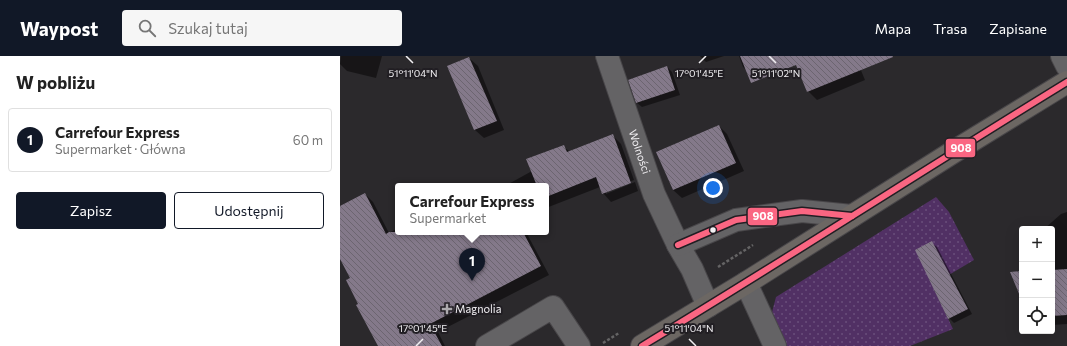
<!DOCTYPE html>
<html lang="pl">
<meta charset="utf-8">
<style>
:root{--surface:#fff;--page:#f6f6f6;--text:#222;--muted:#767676;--line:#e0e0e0;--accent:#111827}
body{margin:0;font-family:Commissioner,sans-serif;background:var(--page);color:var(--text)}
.controls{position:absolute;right:12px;bottom:12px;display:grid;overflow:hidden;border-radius:4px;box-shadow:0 4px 16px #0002}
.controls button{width:36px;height:36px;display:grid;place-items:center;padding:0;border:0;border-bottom:1px solid var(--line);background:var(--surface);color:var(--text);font:20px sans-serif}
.you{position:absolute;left:373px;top:132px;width:14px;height:14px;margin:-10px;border:3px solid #fff;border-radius:50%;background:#1a73e8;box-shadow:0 0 0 6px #1a73e833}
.badge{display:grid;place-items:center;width:26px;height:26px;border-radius:50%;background:var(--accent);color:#fff;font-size:13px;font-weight:700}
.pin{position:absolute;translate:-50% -33px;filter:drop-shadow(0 1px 2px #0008)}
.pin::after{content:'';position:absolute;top:21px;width:14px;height:12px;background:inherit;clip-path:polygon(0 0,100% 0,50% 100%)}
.popup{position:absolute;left:55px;top:127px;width:154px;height:52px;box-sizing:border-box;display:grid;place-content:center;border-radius:4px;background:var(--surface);filter:drop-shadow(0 1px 3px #0005);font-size:13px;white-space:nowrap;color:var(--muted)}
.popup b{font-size:15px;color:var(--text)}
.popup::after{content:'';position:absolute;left:50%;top:100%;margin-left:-8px;border:8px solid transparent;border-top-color:var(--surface)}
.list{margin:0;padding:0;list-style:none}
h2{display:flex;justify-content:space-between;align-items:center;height:52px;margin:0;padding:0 16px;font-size:17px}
h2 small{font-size:13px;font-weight:400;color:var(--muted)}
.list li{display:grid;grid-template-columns:26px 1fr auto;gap:12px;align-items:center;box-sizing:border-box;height:64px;margin:0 8px 8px;padding:0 8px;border:1px solid var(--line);border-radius:4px}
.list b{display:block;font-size:15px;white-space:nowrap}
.list p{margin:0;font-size:13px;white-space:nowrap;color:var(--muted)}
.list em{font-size:13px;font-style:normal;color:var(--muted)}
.actions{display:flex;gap:8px;padding:12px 16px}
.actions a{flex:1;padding:9px 0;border:1px solid var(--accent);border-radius:4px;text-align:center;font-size:14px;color:var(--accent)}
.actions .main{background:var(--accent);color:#fff}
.icon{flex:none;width:22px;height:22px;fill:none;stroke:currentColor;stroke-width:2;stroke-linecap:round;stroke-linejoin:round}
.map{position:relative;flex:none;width:727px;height:290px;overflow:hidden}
header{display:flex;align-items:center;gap:24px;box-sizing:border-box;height:56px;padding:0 20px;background:var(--accent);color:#fff}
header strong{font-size:19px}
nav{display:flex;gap:22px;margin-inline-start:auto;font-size:14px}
.search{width:280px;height:36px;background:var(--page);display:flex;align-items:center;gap:10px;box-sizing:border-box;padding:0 14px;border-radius:4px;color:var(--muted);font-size:15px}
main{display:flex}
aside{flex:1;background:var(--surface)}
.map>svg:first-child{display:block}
</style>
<header>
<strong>Waypost</strong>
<div class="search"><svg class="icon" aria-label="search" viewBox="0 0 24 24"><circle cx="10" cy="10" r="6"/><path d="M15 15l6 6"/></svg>Szukaj tutaj</div>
<nav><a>Mapa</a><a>Trasa</a><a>Zapisane</a></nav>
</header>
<main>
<aside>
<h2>W pobliżu<small></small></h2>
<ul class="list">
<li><span class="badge">1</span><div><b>Carrefour Express</b><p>Supermarket · Główna</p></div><em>60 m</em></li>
</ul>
<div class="actions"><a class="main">Zapisz</a><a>Udostępnij</a></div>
</aside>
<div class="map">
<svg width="727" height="290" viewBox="0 0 727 290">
<defs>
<pattern id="grass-dots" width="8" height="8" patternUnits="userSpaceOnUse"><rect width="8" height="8" fill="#513064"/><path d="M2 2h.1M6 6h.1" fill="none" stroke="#6a4e7b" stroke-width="1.8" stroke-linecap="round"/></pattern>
<pattern id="building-back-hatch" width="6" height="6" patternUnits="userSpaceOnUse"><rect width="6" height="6" fill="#84798a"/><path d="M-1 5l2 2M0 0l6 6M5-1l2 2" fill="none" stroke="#6c6570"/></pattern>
</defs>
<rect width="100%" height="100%" fill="#2b292c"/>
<!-- grass -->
<polygon fill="url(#grass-dots)" points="596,141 609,156 634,204 592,229 613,273 570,290 445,290 431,260 436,241"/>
<!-- shadow -->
<g fill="#0007">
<polygon points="1,0 42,0 36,22 7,15 0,8"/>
<polygon points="360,0 384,0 366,6"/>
<polygon points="399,0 425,0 411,18 403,11"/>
<polygon points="453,0 515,0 525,24 477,44 468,35"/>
<polygon points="129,2 138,10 164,74 144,82 135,74 109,10"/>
<polygon points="327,11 332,16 340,39 302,51 297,47 290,25"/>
<polygon points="379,70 387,78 404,115 342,142 333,134 317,97"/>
<polygon points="273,80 281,88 294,124 266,135 266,138 295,126 298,135 271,146 263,137 260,131 206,152 206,130 165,130 192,115 223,90 230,96"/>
<polygon points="25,138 33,146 49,177 58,172 58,176 186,176 209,219 98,276 105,290 39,290 11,222 0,201 0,151"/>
<polygon points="727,156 727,268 712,269 712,173 704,173 721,158"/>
<polygon points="592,187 597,191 632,258 614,267 609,262"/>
</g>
<!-- building -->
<g fill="url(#building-back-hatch)">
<polygon points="400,0 553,0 553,1 467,36 456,9 411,27"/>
<polygon points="129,1 157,65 134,74 107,10"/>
<polygon points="327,10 335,34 296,47 288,24"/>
<polygon points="379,69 396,107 333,134 316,96"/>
<polygon points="273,78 291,127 262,138 256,121 206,141 206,130 197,130 186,103 224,89 227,96"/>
<polygon points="25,137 46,178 49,176 183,176 201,210 90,268 102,290 38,290 16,249 18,248 6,224 10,222 0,203 0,150"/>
<polygon points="592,185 628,253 608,263 575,194"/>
<polygon points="727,213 727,259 712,260 712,214"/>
<polygon points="682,215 682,245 670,216"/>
</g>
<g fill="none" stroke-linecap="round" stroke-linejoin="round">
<!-- minor casing -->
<g stroke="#484649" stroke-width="24">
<g id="minor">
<path id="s1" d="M267,0L314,138L338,189L352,213L368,250"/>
<polyline points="722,0 727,10"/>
<polyline points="338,189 396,164 462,155 512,160"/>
<polyline points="406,227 435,290"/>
<polyline points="147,290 213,251 239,290"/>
</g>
</g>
<!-- major casing -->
<g stroke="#484649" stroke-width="24">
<polyline id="major" points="302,290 406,227 618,93 727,26"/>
</g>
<!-- path -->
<g stroke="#656465" stroke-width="2.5" stroke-dasharray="3 2" stroke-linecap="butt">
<polyline points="378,211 413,189"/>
<polyline points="263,287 279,277"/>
</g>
<!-- minor -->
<use href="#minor" stroke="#646365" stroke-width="22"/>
<!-- major -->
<use href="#major" stroke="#6c6763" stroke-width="22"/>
<!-- bus-1 casing -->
<g stroke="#211e23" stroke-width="9">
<g id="bus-1">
<polyline points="338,189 396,164 462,155 512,160"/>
<path d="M302,290C445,204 585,113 727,26"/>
</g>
</g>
<!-- bus-1 -->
<use href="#bus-1" stroke="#fa6682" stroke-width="6"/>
</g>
<!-- ticks -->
<path fill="none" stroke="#f2f0f3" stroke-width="1.5" d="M66,0L73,7M429,0L436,7M359,7L366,0M349,283L356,290M76,290L83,283"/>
<!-- markers -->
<circle fill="#f2f0f3" stroke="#211e23" stroke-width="1.5" cx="373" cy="174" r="3.5"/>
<path fill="#acaaad" stroke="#211e23" stroke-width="1.5" d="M105 247h4v4h4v4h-4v4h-4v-4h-4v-4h4z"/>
<g text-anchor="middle" stroke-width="4" stroke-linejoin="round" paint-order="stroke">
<!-- street labels -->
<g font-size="11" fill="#f2f0f3" stroke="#211e23">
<text dy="4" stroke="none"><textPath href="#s1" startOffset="101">Wolności</textPath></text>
</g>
<!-- poi labels -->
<g font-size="11" fill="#f2f0f3" stroke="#211e23" text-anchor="start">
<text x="115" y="257">Magnolia</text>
</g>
</g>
<g font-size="10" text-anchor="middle" fill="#f2f0f3" stroke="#211e23" stroke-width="4" stroke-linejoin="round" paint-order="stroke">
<text x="73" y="21">51°11'04"N</text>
<text x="359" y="21">17°01'45"E</text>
<text x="436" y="21">51°11'02"N</text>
<text x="83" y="276">17°01'45"E</text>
<text x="349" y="276">51°11'04"N</text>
</g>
<g stroke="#211e23" stroke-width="1.5">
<rect x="605" y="82" width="31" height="20" rx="4" fill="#fa6682"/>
<rect x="407" y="151" width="31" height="19" rx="4" fill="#fa6682"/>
</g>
<g font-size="11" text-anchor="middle" font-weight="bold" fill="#fff">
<text x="621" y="96">908</text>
<text x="423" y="164">908</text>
</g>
</svg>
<div class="controls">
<button>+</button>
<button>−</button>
<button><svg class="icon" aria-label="locate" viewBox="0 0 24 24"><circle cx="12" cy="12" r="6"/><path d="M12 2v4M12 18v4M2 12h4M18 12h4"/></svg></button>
</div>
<div class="you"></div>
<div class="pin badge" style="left:132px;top:225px">1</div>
<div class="popup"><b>Carrefour Express</b>Supermarket</div>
</div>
</main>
